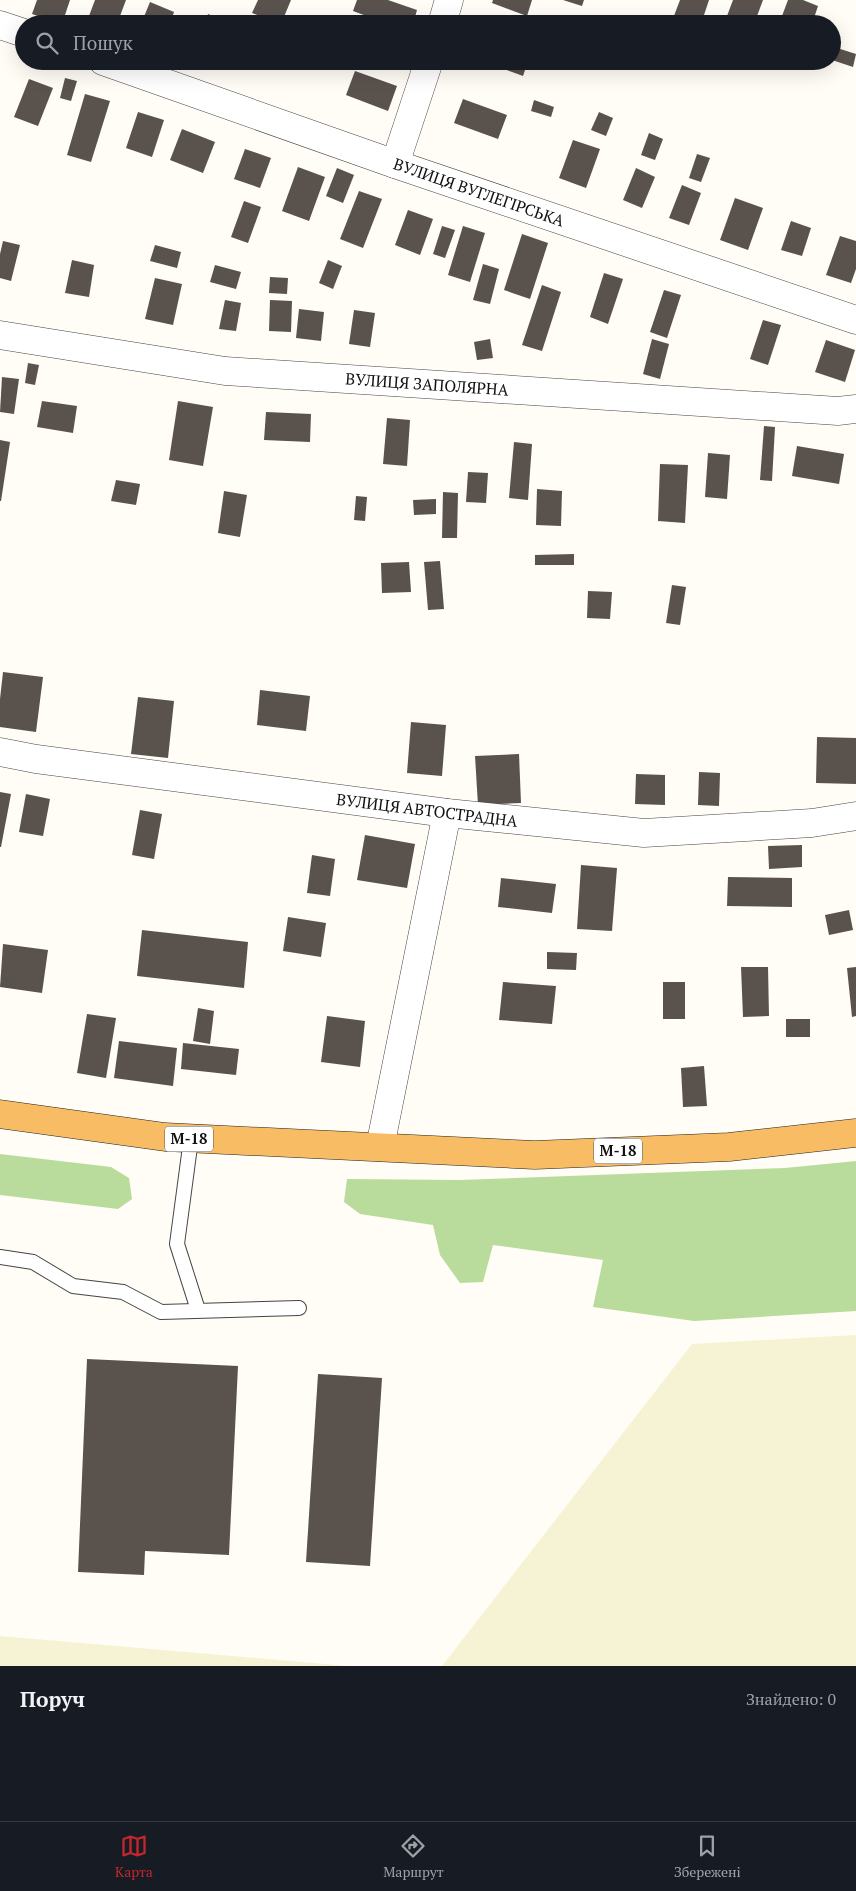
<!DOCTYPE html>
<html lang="uk">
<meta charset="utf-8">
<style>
:root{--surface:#171b24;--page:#242831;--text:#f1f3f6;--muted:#9ea1a6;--line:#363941;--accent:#c4262e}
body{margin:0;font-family:"PT Serif",serif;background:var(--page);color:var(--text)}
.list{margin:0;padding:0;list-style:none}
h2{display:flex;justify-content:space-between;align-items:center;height:65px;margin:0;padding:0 20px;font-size:21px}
h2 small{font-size:16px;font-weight:400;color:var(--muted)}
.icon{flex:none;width:28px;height:28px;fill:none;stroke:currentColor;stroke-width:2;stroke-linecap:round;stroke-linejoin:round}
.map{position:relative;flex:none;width:856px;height:1666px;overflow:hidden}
.search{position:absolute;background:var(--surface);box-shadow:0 5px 20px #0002;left:15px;right:15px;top:15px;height:55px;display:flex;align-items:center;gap:12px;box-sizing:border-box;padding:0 18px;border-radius:28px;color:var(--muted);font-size:19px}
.sheet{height:155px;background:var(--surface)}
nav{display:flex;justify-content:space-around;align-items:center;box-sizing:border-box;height:70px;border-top:1px solid var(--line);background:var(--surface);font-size:14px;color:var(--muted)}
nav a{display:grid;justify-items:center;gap:2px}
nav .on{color:var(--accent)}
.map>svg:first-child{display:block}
</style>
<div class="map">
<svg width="856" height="1666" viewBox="0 0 856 1666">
<rect width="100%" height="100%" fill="#fffdf5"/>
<!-- farmland -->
<g fill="#f6f3d4">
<polygon points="856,1335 856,1666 442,1666 692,1344"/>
<polygon points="0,1636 349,1666 0,1666"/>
</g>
<!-- forest -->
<g fill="#b9dc9c">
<polygon points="0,1154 111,1167 129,1178 132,1199 118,1209 0,1195"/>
<polygon points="856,1161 856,1311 694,1321 593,1307 603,1260 493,1245 483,1282 460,1283 440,1255 433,1225 360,1214 344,1202 347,1179 460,1180 785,1168"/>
</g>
<!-- building -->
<g fill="#5a524d">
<polygon points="37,0 70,0 62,24 32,14"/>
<polygon points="95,0 126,0 117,24 86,24"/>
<polygon points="258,0 291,0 281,24 252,13"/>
<polygon points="357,0 388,0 417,10 413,24 388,24 353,11"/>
<polygon points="493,0 532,0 527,16 492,3"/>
<polygon points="563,0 584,0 582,6"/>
<polygon points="680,0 709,0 701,24 672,21"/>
<polygon points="733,0 763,0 754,24 724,24"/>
<polygon points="788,0 803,0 818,6 812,24 779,24"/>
<polygon points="150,2 174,12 170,24 141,24"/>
<polygon points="208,14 233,24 205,24"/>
<polygon points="834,47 856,54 853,67 832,60"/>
<polygon points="200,61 216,61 214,67"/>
<polygon points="313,61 335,61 333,67"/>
<polygon points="483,61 528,61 523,76"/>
<polygon points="355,71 397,86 388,111 346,95"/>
<polygon points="65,78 77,81 71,101 60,98"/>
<polygon points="29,79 53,88 38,126 14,117"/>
<polygon points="85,94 110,101 91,162 67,155"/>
<polygon points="463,99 507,115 498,139 454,123"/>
<polygon points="534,100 554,107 551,117 531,111"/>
<polygon points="138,112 164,120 152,157 126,148"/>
<polygon points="599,112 613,118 606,136 591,130"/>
<polygon points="182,129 215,142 203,173 170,160"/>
<polygon points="649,133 663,139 655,160 641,155"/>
<polygon points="573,140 600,149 586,188 559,178"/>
<polygon points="245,149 271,158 260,188 234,179"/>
<polygon points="697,154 710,158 701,182 689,178"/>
<polygon points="298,167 325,177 309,221 282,211"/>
<polygon points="337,168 354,175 343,203 326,196"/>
<polygon points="636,168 655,177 642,208 623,200"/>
<polygon points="682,185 701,193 689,225 669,218"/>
<polygon points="359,191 382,199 363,248 340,239"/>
<polygon points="735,198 763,208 748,250 720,240"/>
<polygon points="244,201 261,207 248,243 231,237"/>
<polygon points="408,210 433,219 420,255 395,245"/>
<polygon points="791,221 811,228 802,256 781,250"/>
<polygon points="442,226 455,230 445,258 433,254"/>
<polygon points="463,226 485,233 470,282 448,275"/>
<polygon points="522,234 548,243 530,299 504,290"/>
<polygon points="840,236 856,241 856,269 851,283 826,275"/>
<polygon points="3,241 20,245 11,281 0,278 0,254"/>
<polygon points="155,245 181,252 177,268 150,261"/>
<polygon points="72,260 94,265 89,297 65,293"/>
<polygon points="328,260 342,266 333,289 319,283"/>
<polygon points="483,264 499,269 490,304 473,300"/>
<polygon points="215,265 241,272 236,289 210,282"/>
<polygon points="604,273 623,279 608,324 590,317"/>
<polygon points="270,277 288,278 287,294 269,293"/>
<polygon points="155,278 182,284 173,325 145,319"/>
<polygon points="542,285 561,292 542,351 522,345"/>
<polygon points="664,290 681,295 667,338 650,332"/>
<polygon points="225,300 241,303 236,331 219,329"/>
<polygon points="270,300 292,301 291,332 269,331"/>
<polygon points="299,309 324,312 321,341 296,338"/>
<polygon points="354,310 375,313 370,347 349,344"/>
<polygon points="763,320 781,325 768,365 750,359"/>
<polygon points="490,339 493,358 477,360 474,342"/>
<polygon points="652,339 669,344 660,379 643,374"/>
<polygon points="826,340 855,350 845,382 815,372"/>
<polygon points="28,363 39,365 35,385 25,383"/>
<polygon points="2,377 19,379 14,414 0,412"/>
<polygon points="42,401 77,406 73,433 37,427"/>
<polygon points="178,401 213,407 203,466 169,460"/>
<polygon points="266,412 311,414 310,442 264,440"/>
<polygon points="387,418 410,420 407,466 383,464"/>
<polygon points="764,426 775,427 772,481 760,480"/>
<polygon points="0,440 10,442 1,501 0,501"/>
<polygon points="514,442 532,444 528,500 509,498"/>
<polygon points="797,446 844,454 839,484 792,476"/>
<polygon points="708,453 730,455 727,499 705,497"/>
<polygon points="660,464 688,465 685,523 658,521"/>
<polygon points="468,472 488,473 486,503 466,502"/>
<polygon points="116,480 140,484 136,505 111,501"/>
<polygon points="537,489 562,491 561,526 536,525"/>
<polygon points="224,491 247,495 240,537 218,533"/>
<polygon points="443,492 458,493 457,538 442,538"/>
<polygon points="356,496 367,497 365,521 354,520"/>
<polygon points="436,499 436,514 414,515 413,500"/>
<polygon points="574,554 574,565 535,565 535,555"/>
<polygon points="440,561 444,609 428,610 424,562"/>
<polygon points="409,562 411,592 382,593 381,563"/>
<polygon points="672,585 686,587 680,625 666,623"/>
<polygon points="588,591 612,592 610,619 587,618"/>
<polygon points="3,672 43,677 36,732 0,727 0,699"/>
<polygon points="260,690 310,696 306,731 257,725"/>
<polygon points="138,697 174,701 168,758 131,754"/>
<polygon points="411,722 446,725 442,776 407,773"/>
<polygon points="817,737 856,738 856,784 816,783"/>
<polygon points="519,754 521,803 478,805 475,756"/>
<polygon points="699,772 720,773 719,806 698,805"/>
<polygon points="636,774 665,775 665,805 635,804"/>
<polygon points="0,792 11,794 1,847 0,847"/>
<polygon points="26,794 50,799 43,836 19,832"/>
<polygon points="140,810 162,814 154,859 132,855"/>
<polygon points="365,835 415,844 407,888 357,880"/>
<polygon points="802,845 802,867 769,869 768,846"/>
<polygon points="312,855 335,859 330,896 307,893"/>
<polygon points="581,865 617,868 612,931 577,929"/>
<polygon points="728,877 792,878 792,907 727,906"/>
<polygon points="501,878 556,884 552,913 498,907"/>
<polygon points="849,910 853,930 829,935 825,915"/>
<polygon points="288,917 326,923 321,957 283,951"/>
<polygon points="142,930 248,942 244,988 137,976"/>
<polygon points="3,944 48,950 42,993 0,987"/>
<polygon points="547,952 577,953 576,970 547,969"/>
<polygon points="741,967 768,967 769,1016 743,1017"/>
<polygon points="856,967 856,1016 852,1017 847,968"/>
<polygon points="503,982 556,986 552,1024 499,1020"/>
<rect x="663" y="982" width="22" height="37"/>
<polygon points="198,1008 214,1011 210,1044 193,1041"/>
<polygon points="87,1014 116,1018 106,1078 77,1073"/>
<polygon points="327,1016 365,1021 360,1067 321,1062"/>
<rect x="786" y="1019" width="24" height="18"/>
<polygon points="119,1041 177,1048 173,1086 114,1078"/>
<polygon points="183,1043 239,1049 236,1075 181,1069"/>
<polygon points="704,1066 707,1106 683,1107 681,1068"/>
<polygon points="87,1359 238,1366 229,1555 145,1551 144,1575 78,1572"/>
<polygon points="318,1374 382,1378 370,1566 306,1562"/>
</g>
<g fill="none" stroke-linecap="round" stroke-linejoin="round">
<!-- service casing -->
<g stroke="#444" stroke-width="16">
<g id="service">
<polyline points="191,1139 177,1244 198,1310"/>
<polyline points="0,1257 33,1262 73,1286 123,1292 161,1312 299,1308"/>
</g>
</g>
<!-- minor casing -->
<g stroke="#444" stroke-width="29">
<g id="minor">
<polyline points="442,24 449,0"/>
<polyline points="0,25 24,33"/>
<polyline points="103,61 395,164 856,320"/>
<polyline points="395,164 429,61"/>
<polyline points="0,335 225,371 838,411 856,409"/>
<polyline points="0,752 36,759 447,813 644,833 812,823 856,816"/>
<polyline points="380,1147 447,813"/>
</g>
</g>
<!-- trunk casing -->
<g stroke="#222" stroke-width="29">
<polyline id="trunk" points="0,1114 165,1137 535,1155 729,1147 856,1133"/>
</g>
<!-- service -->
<use href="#service" stroke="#fff" stroke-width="14"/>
<!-- minor -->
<use href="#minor" stroke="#fff" stroke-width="28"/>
<!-- trunk -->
<use href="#trunk" stroke="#f7bc64" stroke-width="28"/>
</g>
<g text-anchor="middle" stroke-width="5" stroke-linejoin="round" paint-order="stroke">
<!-- shield labels -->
<g fill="#fff" stroke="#585858" stroke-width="1">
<rect x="165" y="1126.5" width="48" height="25" rx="4"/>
<rect x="594" y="1138.5" width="48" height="25" rx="4"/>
</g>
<g font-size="15" font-weight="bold" fill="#111">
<text x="189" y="1144">М-18</text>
<text x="618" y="1156">М-18</text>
</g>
<!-- street labels -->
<g font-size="16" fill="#111" stroke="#fff">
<text transform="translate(479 192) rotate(19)" y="6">ВУЛИЦЯ ВУГЛЕГІРСЬКА</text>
<text transform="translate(427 384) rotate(4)" y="6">ВУЛИЦЯ ЗАПОЛЯРНА</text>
<text transform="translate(427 810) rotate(7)" y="6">ВУЛИЦЯ АВТОСТРАДНА</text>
</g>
</g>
</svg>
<div class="search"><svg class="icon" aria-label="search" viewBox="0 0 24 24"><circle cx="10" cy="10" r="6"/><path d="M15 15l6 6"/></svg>Пошук</div>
</div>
<section class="sheet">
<h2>Поруч<small>Знайдено: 0</small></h2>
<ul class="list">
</ul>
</section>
<nav>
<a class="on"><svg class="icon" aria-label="map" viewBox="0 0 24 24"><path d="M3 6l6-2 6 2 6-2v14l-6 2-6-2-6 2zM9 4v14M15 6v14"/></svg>Карта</a>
<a><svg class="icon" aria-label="directions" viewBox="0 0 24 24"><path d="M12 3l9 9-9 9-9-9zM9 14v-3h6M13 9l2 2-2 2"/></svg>Маршрут</a>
<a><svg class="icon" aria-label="saved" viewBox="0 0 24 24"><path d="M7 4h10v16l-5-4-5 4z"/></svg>Збережені</a>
</nav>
